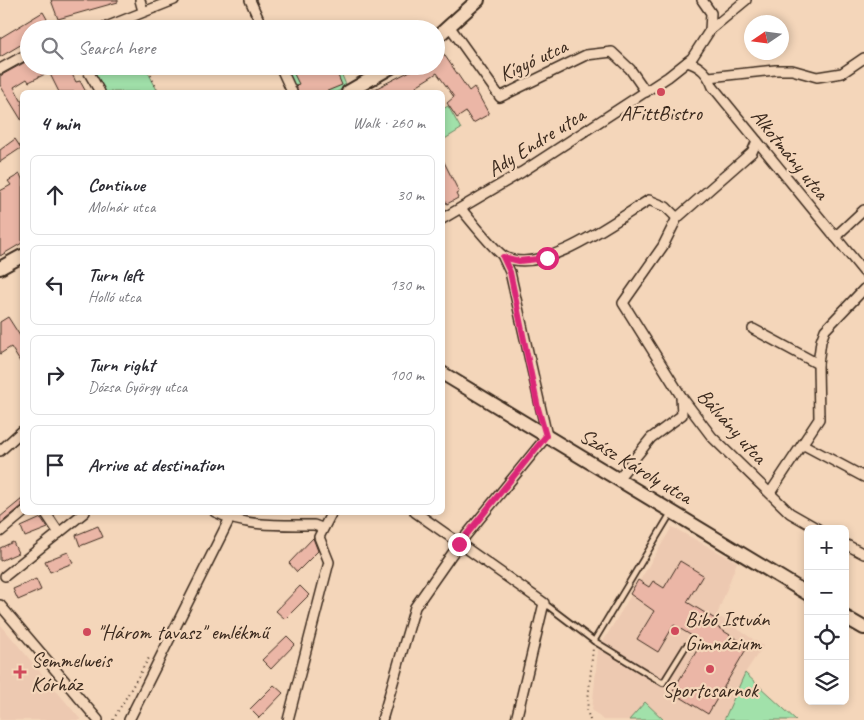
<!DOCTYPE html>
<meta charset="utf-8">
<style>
:root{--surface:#fff;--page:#f2f2f3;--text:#2b2b33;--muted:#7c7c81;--line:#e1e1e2}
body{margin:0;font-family:Caveat,sans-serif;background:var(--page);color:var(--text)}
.controls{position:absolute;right:15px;bottom:15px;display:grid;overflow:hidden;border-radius:8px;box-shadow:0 2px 8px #0003}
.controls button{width:45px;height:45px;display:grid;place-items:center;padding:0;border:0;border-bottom:1px solid var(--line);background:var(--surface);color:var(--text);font:25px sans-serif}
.compass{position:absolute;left:744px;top:15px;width:45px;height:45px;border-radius:50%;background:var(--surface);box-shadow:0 2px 8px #0003;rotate:257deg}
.stop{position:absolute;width:15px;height:15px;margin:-11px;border:4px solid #db2777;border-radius:50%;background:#fff}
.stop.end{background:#db2777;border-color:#fff;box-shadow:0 1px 5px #0008}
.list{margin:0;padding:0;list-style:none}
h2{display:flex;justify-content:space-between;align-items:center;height:65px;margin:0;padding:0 20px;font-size:21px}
h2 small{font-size:16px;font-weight:400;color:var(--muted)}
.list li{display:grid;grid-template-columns:32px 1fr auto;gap:15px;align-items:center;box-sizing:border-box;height:80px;margin:0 10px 10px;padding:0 10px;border:1px solid var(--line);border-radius:8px}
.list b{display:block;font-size:19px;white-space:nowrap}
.list p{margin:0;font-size:16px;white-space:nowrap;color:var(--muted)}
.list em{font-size:16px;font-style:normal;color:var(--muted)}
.icon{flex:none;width:28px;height:28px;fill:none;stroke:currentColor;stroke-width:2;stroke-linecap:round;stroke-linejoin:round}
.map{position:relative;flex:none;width:864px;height:720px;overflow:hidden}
.search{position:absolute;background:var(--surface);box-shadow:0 2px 8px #0003;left:20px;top:20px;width:425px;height:55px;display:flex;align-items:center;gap:12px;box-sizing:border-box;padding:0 18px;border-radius:28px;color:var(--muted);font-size:19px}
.panel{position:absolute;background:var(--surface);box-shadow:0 2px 8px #0003;left:20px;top:90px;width:425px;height:425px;border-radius:8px}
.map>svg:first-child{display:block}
</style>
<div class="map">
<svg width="864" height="720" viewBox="0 0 864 720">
<rect width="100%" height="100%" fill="#f4d6ba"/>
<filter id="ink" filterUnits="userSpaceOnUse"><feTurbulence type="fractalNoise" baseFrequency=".02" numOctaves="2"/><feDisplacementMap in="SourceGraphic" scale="10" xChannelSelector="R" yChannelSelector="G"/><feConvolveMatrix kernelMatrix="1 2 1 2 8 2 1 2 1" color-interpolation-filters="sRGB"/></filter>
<g filter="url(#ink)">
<!-- built -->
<g fill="#edc9b1">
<polygon points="672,527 737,562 717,615 763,646 745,673 724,720 603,720 592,710 598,650"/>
<polygon points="0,624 81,720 0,720"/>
</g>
<!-- green -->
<g fill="#a1e1aa" stroke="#6e8664">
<polygon points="89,66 145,66 158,92 104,92"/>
<polygon points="282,66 338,66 347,87 336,92 294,92"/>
<polygon points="448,106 461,129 443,140 443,109"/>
<polygon points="745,673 796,720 724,720"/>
<polygon points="645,702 664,720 629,720"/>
</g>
<!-- building -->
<g fill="#ebb6a6" stroke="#3b2a1e">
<polygon points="51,0 118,0 118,2 58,19"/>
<polygon points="43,12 51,26 47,29 29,29 29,40 0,57 0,38"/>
<polygon points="441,50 469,91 474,87 489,114 473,123 466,112 457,118 447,103 454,97 437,73 416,86 420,92 369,92 420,66 436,66 436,53"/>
<polygon points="29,60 29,66 68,66 76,82 80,81 86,92 59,92 49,72 29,82 27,79 14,87 22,102 22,121 0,85 0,76"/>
<polygon points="290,66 334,66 342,85 325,92 298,92 296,85 299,84"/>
<polygon points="15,139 21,148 0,162 0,150"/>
<polygon points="442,158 459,192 456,194 458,198 447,204 445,200 442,201"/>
<polygon points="20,174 22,179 22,243 0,256 0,191 11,185 8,181"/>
<polygon points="8,317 22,339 22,365 11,347 0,354 0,322"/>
<polygon points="22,499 22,506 0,524 0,517"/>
<polygon points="41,518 48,528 25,537 21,527"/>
<polygon points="98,526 103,537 80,546 76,535"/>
<polygon points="313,538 318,551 297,572 289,563"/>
<polygon points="13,542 18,553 0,561 0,548"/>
<polygon points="68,552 73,563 50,572 45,561"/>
<polygon points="680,561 703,575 687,602 715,619 712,624 748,646 708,714 672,692 702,642 674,625 658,652 637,639 654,611 630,594 638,580 649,587 653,581 664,588"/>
<polygon points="36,579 41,590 18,600 13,589"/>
<polygon points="300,586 309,595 285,619 276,611"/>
<polygon points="287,636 295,644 271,669 262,660"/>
<polygon points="274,685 283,693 259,718 250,709"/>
</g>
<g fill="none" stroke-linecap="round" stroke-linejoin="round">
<!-- lane casing -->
<g stroke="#3b2a1e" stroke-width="8">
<g id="lane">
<polyline points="671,513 594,641 663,683 686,646"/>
<polyline points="544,603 594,641"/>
</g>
</g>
<!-- street casing -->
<g stroke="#3b2a1e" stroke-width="12">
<g id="street">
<polyline points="140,0 143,11"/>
<polyline points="250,0 263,29"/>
<polyline points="702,0 711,13 710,30"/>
<polyline points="450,27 500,97 586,55 612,52 630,69 646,92"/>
<polyline points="101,29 174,0"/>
<path d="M687,62C701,66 708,74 713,87L864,272"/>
<polyline points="85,66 100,92"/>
<polyline points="280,66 292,92"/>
<polyline points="0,69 29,53"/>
<polyline points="709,77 775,70 792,70 817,77 842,73 864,58"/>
<polyline points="757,141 752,152 677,218 663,246 623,303 681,396 712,437 790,513 818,529"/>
<path d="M461,209C470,219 495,252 505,257C543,276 616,220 649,200L666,207L677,218"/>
<polyline points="442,219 522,172 668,77 692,58 710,30 746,0"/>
<polyline points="835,237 864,210"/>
<polyline points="753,329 818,364"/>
<polyline points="804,445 864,477"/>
<polyline points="0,451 22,431"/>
<polyline points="618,479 651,438 682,415 681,396"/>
<polyline points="770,493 819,419 818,364 821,341 825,330 864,289"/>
<polyline points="45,512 59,533"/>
<path d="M215,512C245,527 281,525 314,525L322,528"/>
<polyline points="415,512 544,603 516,720"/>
<polyline points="0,532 24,512"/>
<polyline points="845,544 864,554"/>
<polyline points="5,576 85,512"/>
<polyline points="0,605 98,720"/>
<polyline points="129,720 233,512"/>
<polyline points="288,720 329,562 319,537 332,512"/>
<polyline points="382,720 415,607 459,544 547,436 510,272 503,257"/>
</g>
</g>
<!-- secondary casing -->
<g stroke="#3b2a1e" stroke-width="16">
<g id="secondary">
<polyline points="436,38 478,0"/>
<polyline points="348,92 393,66"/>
<polyline points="0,268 22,256"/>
<polyline points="442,373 808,594"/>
<polyline points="845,617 864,628"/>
</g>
</g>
<!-- path -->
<g stroke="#3b2a1e" stroke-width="2" stroke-dasharray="1 4" stroke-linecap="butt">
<polyline points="147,66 158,92"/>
<polyline points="113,720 149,658"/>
<polyline points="590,720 587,711 593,648"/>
</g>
<!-- lane -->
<use href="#lane" stroke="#f4d6ba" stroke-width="4.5"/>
<!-- street -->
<use href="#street" stroke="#f4d6ba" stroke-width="9"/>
<!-- secondary -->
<use href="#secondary" stroke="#f4d6ba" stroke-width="12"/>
</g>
</g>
<g fill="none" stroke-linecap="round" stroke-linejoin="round" filter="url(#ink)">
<!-- route -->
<polyline stroke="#db2777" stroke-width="6" points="459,544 546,436 538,408 510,272 503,257 519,261 547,258"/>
</g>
<!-- markers -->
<g fill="#d1495b" stroke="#f4d6ba" stroke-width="2">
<circle cx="661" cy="92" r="5"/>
<circle cx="675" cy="631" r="5"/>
<circle cx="87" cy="632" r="5"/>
<circle cx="710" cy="669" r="5"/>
<path d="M17.5 664.5h5v5h5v5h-5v5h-5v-5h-5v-5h5z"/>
</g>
<g text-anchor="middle" stroke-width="4.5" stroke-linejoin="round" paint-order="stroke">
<!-- street labels -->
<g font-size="21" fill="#3b2a1e" stroke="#f4d6ba">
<text transform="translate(533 60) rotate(-25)" y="7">Kígyó utca</text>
<text transform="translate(536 142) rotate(-32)" y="7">Ady Endre utca</text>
<text transform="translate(790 154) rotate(51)" y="7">Alkotmány utca</text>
<text transform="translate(732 426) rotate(48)" y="7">Bálvány utca</text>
<text transform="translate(636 466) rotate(31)" y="7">Szász Károly utca</text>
</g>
<!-- poi labels -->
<g font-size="21" fill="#3b2a1e" stroke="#f4d6ba" text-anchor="start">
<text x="661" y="120" text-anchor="middle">AFittBistro</text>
<text x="685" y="626">Bibó István<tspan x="685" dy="24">Gimnázium</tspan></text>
<text x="97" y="639">"Három tavasz" emlékmű</text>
<text x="31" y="667">Semmelweis<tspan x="31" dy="24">Kórház</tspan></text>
<text x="710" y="697" text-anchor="middle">Sportcsarnok</text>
</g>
</g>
</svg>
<div class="controls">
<button>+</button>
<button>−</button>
<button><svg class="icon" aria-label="locate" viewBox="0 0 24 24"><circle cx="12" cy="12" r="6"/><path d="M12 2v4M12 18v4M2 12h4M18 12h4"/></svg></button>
<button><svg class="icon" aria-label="layers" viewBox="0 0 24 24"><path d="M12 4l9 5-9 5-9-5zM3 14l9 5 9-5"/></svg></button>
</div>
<svg class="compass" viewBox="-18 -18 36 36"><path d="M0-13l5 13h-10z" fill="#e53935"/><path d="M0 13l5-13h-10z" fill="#7c7c81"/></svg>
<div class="stop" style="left:547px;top:258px"></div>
<div class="stop end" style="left:459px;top:544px"></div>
<div class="search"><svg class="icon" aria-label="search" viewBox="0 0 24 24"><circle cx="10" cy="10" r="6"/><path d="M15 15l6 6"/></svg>Search here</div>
<section class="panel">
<h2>4 min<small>Walk · 260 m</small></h2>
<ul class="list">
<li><svg class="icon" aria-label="ahead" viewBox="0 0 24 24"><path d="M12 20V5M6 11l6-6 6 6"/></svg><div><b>Continue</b><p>Molnár utca</p></div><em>30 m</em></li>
<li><svg class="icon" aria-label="left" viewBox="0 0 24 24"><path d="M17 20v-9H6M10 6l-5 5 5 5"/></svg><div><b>Turn left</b><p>Holló utca</p></div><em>130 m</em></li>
<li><svg class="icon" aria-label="right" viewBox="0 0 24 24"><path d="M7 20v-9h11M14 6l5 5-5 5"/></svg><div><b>Turn right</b><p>Dózsa György utca</p></div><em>100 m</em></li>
<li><svg class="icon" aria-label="arrive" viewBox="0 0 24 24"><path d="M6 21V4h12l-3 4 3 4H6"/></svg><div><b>Arrive at destination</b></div></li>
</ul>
</section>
</div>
